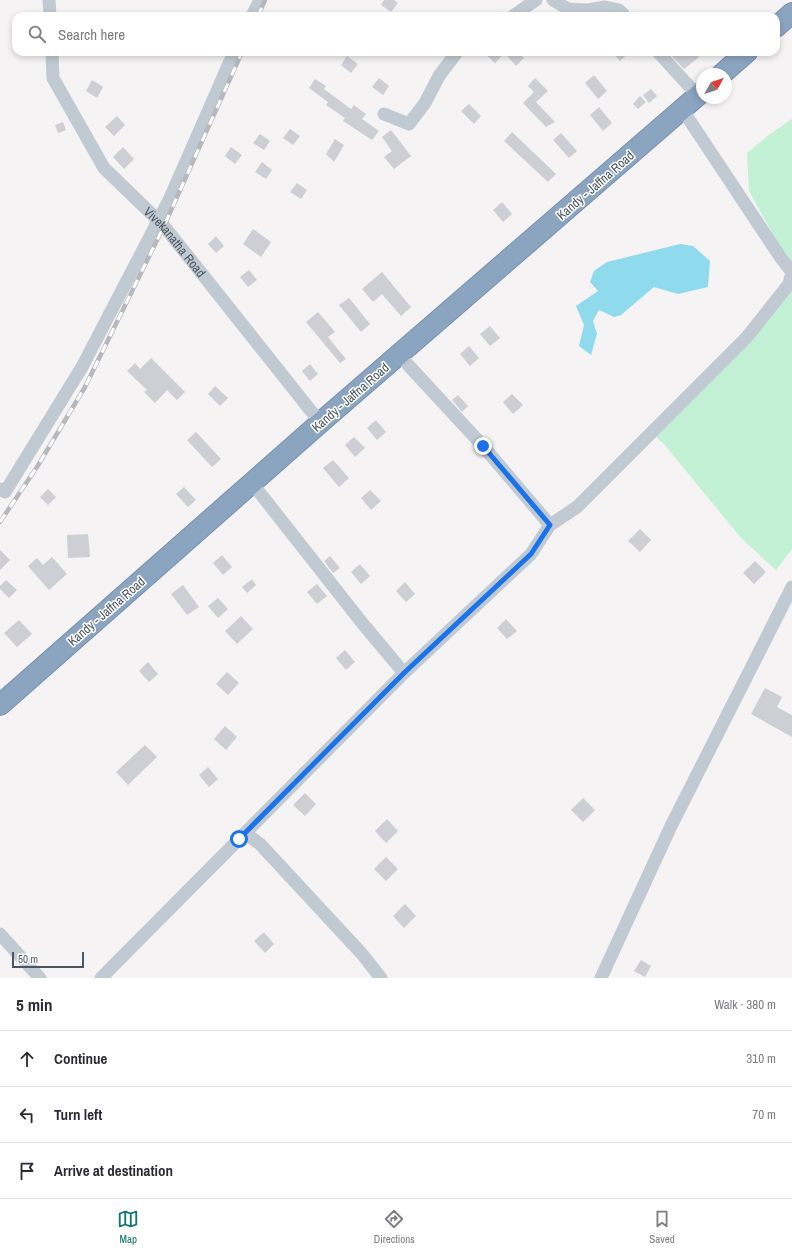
<!DOCTYPE html>
<meta charset="utf-8">
<style>
:root{--surface:#fff;--page:#f7f7f7;--text:#2b2b33;--muted:#7c7c81;--line:#e1e1e2;--accent:#0f766e}
body{margin:0;font-family:"Archivo Narrow",sans-serif;background:var(--page);color:var(--text)}
.compass{position:absolute;left:696px;top:68px;width:36px;height:36px;border-radius:50%;background:var(--surface);box-shadow:0 2px 6px #0003;rotate:50deg}
.scale{position:absolute;left:12px;bottom:10px;width:72px;box-sizing:border-box;padding-left:4px;border:2px solid #4a5661;border-top:0;font-size:11px;line-height:14px;white-space:nowrap;color:#4a5661;-webkit-text-stroke:3px #fff;paint-order:stroke}
.stop{position:absolute;width:12px;height:12px;margin:-9px;border:3px solid #1a73e8;border-radius:50%;background:#fff}
.stop.end{background:#1a73e8;border-color:#fff;box-shadow:0 1px 4px #0008}
.list{margin:0;padding:0;list-style:none}
h2{display:flex;justify-content:space-between;align-items:center;height:52px;margin:0;padding:0 16px;font-size:17px}
h2 small{font-size:13px;font-weight:400;color:var(--muted)}
.list li{display:grid;grid-template-columns:26px 1fr auto;gap:12px;align-items:center;box-sizing:border-box;height:56px;padding:0 16px;border-top:1px solid var(--line)}
.list b{display:block;font-size:15px;white-space:nowrap}
.list em{font-size:13px;font-style:normal;color:var(--muted)}
.icon{flex:none;width:22px;height:22px;fill:none;stroke:currentColor;stroke-width:2;stroke-linecap:round;stroke-linejoin:round}
.map{position:relative;flex:none;width:792px;height:978px;overflow:hidden}
.search{position:absolute;background:var(--surface);box-shadow:0 2px 6px #0003;left:12px;right:12px;top:12px;height:44px;display:flex;align-items:center;gap:10px;box-sizing:border-box;padding:0 14px;border-radius:12px;color:var(--muted);font-size:15px}
.sheet{height:220px;background:var(--surface)}
nav{display:flex;justify-content:space-around;align-items:center;box-sizing:border-box;height:56px;border-top:1px solid var(--line);background:var(--surface);font-size:11px;color:var(--muted)}
nav a{display:grid;justify-items:center;gap:2px}
nav .on{color:var(--accent)}
.map>svg:first-child{display:block}
</style>
<div class="map">
<svg width="792" height="978" viewBox="0 0 792 978">
<rect width="100%" height="100%" fill="#f5f3f3"/>
<!-- green -->
<g fill="#c3f1d5">
<polygon points="792,119 792,269 749,191 747,153 770,134"/>
<polygon points="792,289 792,549 776,570 741,538 664,444 656,437"/>
</g>
<!-- water -->
<polygon fill="#90daee" points="680,244 693,246 710,261 708,287 678,294 654,287 621,315 614,317 599,310 593,321 597,334 591,355 579,346 584,325 576,306 598,291 590,282 594,271 607,262"/>
<!-- building -->
<g fill="#cdcfd5">
<polygon points="384,0 394,0 398,3 391,12 381,5"/>
<polygon points="483,52 499,52 502,56 495,63"/>
<polygon points="511,52 517,52 524,58 516,66 507,56"/>
<polygon points="612,52 630,52 620,61"/>
<polygon points="672,52 695,52 699,57 684,69 670,54"/>
<polygon points="347,56 358,64 351,73 341,65"/>
<polygon points="594,75 607,91 598,99 585,83"/>
<polygon points="379,78 389,86 383,95 372,87"/>
<polygon points="535,78 548,91 536,102 555,122 546,127 523,103 534,92 528,86"/>
<polygon points="315,79 326,86 324,89 351,109 354,105 366,114 362,119 379,131 372,140 343,121 345,118 326,105 328,102 309,88"/>
<polygon points="92,80 103,87 97,98 86,91"/>
<polygon points="651,89 657,96 649,103 643,95"/>
<polygon points="640,96 646,102 638,109 633,104"/>
<polygon points="469,104 481,116 474,124 461,111"/>
<polygon points="599,107 612,123 603,131 590,115"/>
<polygon points="117,116 125,125 114,136 105,127"/>
<polygon points="63,122 66,130 58,133 55,125"/>
<polygon points="290,129 300,136 293,145 283,138"/>
<polygon points="391,130 411,156 394,169 384,157 392,151 382,137"/>
<polygon points="512,132 556,174 548,182 504,141"/>
<polygon points="561,133 577,151 569,158 553,140"/>
<polygon points="260,134 270,141 264,150 253,143"/>
<polygon points="335,139 344,145 334,162 326,154"/>
<polygon points="123,147 134,159 124,169 113,157"/>
<polygon points="231,147 242,155 235,164 225,156"/>
<polygon points="262,162 272,170 266,179 255,172"/>
<polygon points="297,183 307,190 301,199 290,192"/>
<polygon points="502,202 512,214 503,222 493,210"/>
<polygon points="253,229 271,242 261,257 243,244"/>
<polygon points="216,236 224,246 216,253 208,244"/>
<polygon points="249,270 257,280 248,287 240,277"/>
<polygon points="382,272 411,307 401,316 382,294 373,302 362,289"/>
<polygon points="349,298 370,324 361,332 339,305"/>
<polygon points="318,312 335,332 328,337 346,359 340,363 306,322"/>
<polygon points="490,326 500,338 490,346 480,334"/>
<polygon points="469,346 479,358 470,366 460,354"/>
<polygon points="151,358 185,392 177,400 167,390 155,403 144,392 147,390 127,371 135,363 140,369"/>
<polygon points="310,364 318,374 310,381 302,371"/>
<polygon points="215,386 228,398 220,406 208,394"/>
<polygon points="512,394 523,405 513,414 503,402"/>
<polygon points="458,395 468,406 462,412 452,400"/>
<polygon points="376,420 386,432 377,440 367,428"/>
<polygon points="196,432 221,459 212,467 187,440"/>
<polygon points="354,437 365,448 355,457 345,445"/>
<polygon points="333,460 349,478 339,487 323,468"/>
<polygon points="184,487 196,500 188,507 176,494"/>
<polygon points="48,489 56,497 48,505 40,497"/>
<polygon points="370,490 381,501 371,510 361,498"/>
<polygon points="640,529 651,540 640,552 628,541"/>
<polygon points="88,534 90,557 68,558 67,535"/>
<polygon points="0,550 10,560 0,570"/>
<polygon points="222,555 232,567 223,575 213,563"/>
<polygon points="330,556 340,568 333,573 324,561"/>
<polygon points="52,557 67,574 49,590 28,566 37,558 43,565"/>
<polygon points="755,561 766,572 754,584 743,573"/>
<polygon points="360,564 370,576 361,584 351,572"/>
<polygon points="252,579 256,585 247,593 242,587"/>
<polygon points="6,580 17,590 9,598 0,589 0,586"/>
<polygon points="405,582 415,594 406,602 396,591"/>
<polygon points="317,584 327,596 317,604 307,592"/>
<polygon points="183,585 199,607 187,615 171,594"/>
<polygon points="218,598 228,609 218,618 208,606"/>
<polygon points="241,616 253,629 237,644 225,631"/>
<polygon points="506,619 517,631 507,639 497,628"/>
<polygon points="19,620 32,634 17,647 4,633"/>
<polygon points="345,650 355,662 346,670 336,658"/>
<polygon points="148,662 158,674 149,682 139,671"/>
<polygon points="227,672 239,683 228,695 216,684"/>
<polygon points="765,688 782,697 777,707 792,715 792,737 751,714"/>
<polygon points="225,726 237,737 226,750 214,739"/>
<polygon points="145,745 157,757 128,785 116,772"/>
<polygon points="208,767 218,779 209,787 199,775"/>
<polygon points="305,793 316,804 305,816 293,805"/>
<polygon points="583,798 595,810 583,822 571,810"/>
<polygon points="387,819 398,831 386,843 375,831"/>
<polygon points="386,857 398,869 386,881 374,869"/>
<polygon points="405,904 416,916 404,928 393,916"/>
<polygon points="264,932 274,944 265,953 254,941"/>
<polygon points="641,960 651,966 645,977 634,971"/>
</g>
<g fill="none" stroke-linecap="round" stroke-linejoin="round">
<!-- highway casing -->
<g stroke="#7690ad" stroke-width="22">
<g id="highway">
<polyline points="776,27 792,13"/>
<polyline points="722,74 747,52"/>
<polyline points="0,705 321,422 702,92"/>
</g>
</g>
<!-- minor -->
<g stroke="#c1cad2" stroke-width="13">
<polyline points="49,0 50,16"/>
<polyline points="553,0 568,9 588,10 605,7 619,10 625,16"/>
<polyline points="252,16 260,0"/>
<polyline points="513,16 536,0"/>
<path id="s1" d="M52,52L53,78L104,168L164,226L311,411L321,422"/>
<polyline points="658,52 698,96"/>
<polyline points="384,114 409,124 425,103 439,76 457,52"/>
<polyline points="399,355 483,446 550,525"/>
<polyline points="252,483 363,624 404,673"/>
<polyline points="0,489 5,492 82,367 169,200 234,52"/>
<polyline points="245,833 260,844 362,954 381,978"/>
<polyline points="0,934 40,978"/>
<polyline points="101,978 404,673 531,554 550,525 577,507 747,337 789,284 792,272 781,258 682,109"/>
<polyline points="601,978 671,826 792,587"/>
</g>
<!-- highway -->
<use href="#highway" stroke="#8ba5c1" stroke-width="20"/>
<!-- rail casing -->
<g stroke="#b5b8bd" stroke-width="4.5">
<g id="rail">
<polyline points="258,16 265,0"/>
<polyline points="0,522 37,467 85,387 164,226 242,52"/>
</g>
</g>
<!-- rail -->
<use href="#rail" stroke="#fff" stroke-width="3" stroke-dasharray="9" stroke-linecap="butt"/>
</g>
<g fill="none" stroke-linecap="round" stroke-linejoin="round">
<!-- route -->
<polyline stroke="#1a73e8" stroke-width="5" points="239,839 404,673 531,554 550,525 483,446"/>
</g>
<g text-anchor="middle" stroke-width="3" stroke-linejoin="round" paint-order="stroke">
<!-- street labels -->
<g font-size="13" fill="#4a5661" stroke="#fff">
<text transform="translate(595 185) rotate(-41)" y="5">Kandy - Jaffna Road</text>
<text dy="5" stroke="none"><textPath href="#s1" startOffset="232">Vivekanatha Road</textPath></text>
<text transform="translate(350 397) rotate(-41)" y="5">Kandy - Jaffna Road</text>
<text transform="translate(106 611) rotate(-41)" y="5">Kandy - Jaffna Road</text>
</g>
</g>
</svg>
<svg class="compass" viewBox="-18 -18 36 36"><path d="M0-13l5 13h-10z" fill="#e53935"/><path d="M0 13l5-13h-10z" fill="#7c7c81"/></svg>
<div class="scale">50 m</div>
<div class="stop" style="left:239px;top:839px"></div>
<div class="stop end" style="left:483px;top:446px"></div>
<div class="search"><svg class="icon" aria-label="search" viewBox="0 0 24 24"><circle cx="10" cy="10" r="6"/><path d="M15 15l6 6"/></svg>Search here</div>
</div>
<section class="sheet">
<h2>5 min<small>Walk · 380 m</small></h2>
<ul class="list">
<li><svg class="icon" aria-label="ahead" viewBox="0 0 24 24"><path d="M12 20V5M6 11l6-6 6 6"/></svg><div><b>Continue</b></div><em>310 m</em></li>
<li><svg class="icon" aria-label="left" viewBox="0 0 24 24"><path d="M17 20v-9H6M10 6l-5 5 5 5"/></svg><div><b>Turn left</b></div><em>70 m</em></li>
<li><svg class="icon" aria-label="arrive" viewBox="0 0 24 24"><path d="M6 21V4h12l-3 4 3 4H6"/></svg><div><b>Arrive at destination</b></div></li>
</ul>
</section>
<nav>
<a class="on"><svg class="icon" aria-label="map" viewBox="0 0 24 24"><path d="M3 6l6-2 6 2 6-2v14l-6 2-6-2-6 2zM9 4v14M15 6v14"/></svg>Map</a>
<a><svg class="icon" aria-label="directions" viewBox="0 0 24 24"><path d="M12 3l9 9-9 9-9-9zM9 14v-3h6M13 9l2 2-2 2"/></svg>Directions</a>
<a><svg class="icon" aria-label="saved" viewBox="0 0 24 24"><path d="M7 4h10v16l-5-4-5 4z"/></svg>Saved</a>
</nav>
